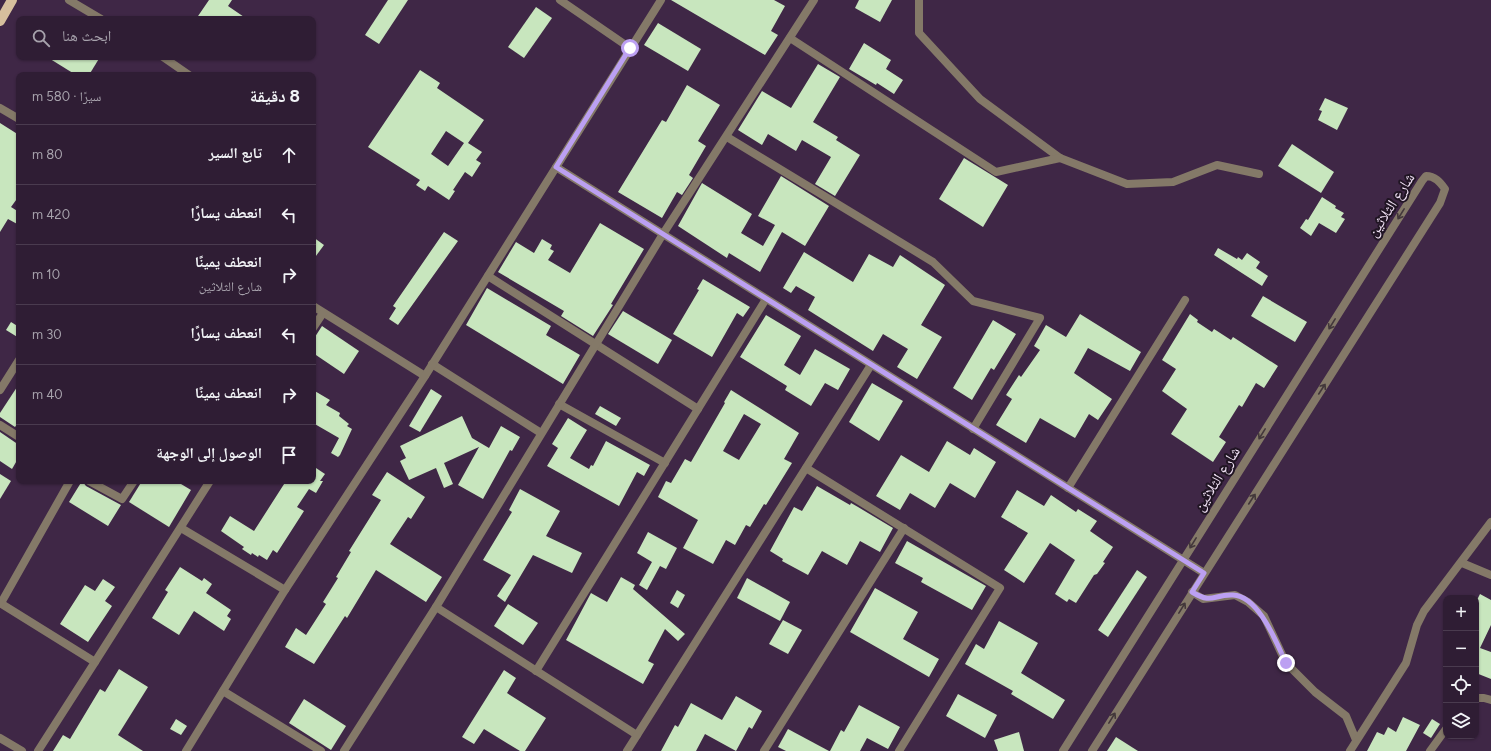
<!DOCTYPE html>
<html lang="ar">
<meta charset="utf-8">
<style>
:root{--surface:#2f1d34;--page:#3b2a40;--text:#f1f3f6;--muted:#a7a2ac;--line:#4a3b4f}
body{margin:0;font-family:Figtree,"Noto Naskh Arabic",sans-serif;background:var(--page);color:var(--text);direction:rtl}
.controls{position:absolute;right:12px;bottom:12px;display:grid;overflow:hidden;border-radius:8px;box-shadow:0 1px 3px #0004}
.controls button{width:36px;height:36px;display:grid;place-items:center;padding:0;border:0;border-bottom:1px solid var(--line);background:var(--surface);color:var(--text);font:20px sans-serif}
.stop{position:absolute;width:12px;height:12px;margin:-9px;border:3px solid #bca0f2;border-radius:50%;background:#fff}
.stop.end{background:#bca0f2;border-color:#fff;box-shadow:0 1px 4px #0008}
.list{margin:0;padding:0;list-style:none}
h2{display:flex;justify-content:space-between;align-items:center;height:52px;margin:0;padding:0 16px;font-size:17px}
h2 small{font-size:13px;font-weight:400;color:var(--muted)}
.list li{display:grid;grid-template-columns:26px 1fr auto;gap:12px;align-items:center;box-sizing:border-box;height:60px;padding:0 16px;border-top:1px solid var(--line)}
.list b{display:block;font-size:15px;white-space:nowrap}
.list p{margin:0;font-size:13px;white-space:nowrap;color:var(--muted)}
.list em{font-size:13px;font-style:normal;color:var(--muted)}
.icon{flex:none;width:22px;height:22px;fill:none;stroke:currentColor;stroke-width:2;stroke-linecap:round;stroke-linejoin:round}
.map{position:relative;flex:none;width:1491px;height:751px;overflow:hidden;direction:ltr}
.search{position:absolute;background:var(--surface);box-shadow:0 1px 3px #0004;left:16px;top:16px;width:300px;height:44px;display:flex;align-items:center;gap:10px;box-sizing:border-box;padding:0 14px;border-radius:8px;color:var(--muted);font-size:15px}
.panel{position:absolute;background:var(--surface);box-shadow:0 1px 3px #0004;left:16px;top:72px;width:300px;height:412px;border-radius:8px;direction:rtl}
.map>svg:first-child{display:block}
</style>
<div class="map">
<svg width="1491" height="751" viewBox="0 0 1491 751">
<rect width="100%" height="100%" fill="#3f2746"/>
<!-- building -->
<g fill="#c8e6be" fill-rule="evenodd">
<polygon points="209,0 232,0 228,6 247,19 196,19"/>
<polygon points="388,0 408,0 379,44 365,35"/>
<polygon points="671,0 774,0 785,6 771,31 778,35 765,55"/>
<polygon points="859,0 892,0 880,22 855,8"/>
<polygon points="536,7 552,18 524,58 508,47"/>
<polygon points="658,23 701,49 688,71 644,45"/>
<polygon points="864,43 891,60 886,69 903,80 894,94 877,83 876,85 849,69"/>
<polygon points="47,57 100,57 89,75 76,75"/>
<polygon points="818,64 840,77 813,122 838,137 836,140 860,155 835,196 815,184 831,157 802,140 796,151 768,134 762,145 738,130 762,91 791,108"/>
<path d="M420,70L440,83L437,88L484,120L468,143L482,152L476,160L481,163L472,177L465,172L453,190L455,191L449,200L428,186L425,191L416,185L420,180L368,147ZM446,131L464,143L448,166L431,154Z"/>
<polygon points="687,85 720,105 698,141 706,146 689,175 693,178 682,195 677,192 662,218 618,192 662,120 666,122"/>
<polygon points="1325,98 1348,108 1337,130 1318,120 1322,111 1319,110"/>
<polygon points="0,123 19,135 19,196 11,207 19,212 19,225 8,219 0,232"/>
<polygon points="1292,144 1334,172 1321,193 1278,166"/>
<polygon points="964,158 1008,185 983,227 939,199"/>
<polygon points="781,176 829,206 805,246 782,232 760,272 729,253 727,258 678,226 702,183 752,214 741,233 763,246 775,225 758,216"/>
<polygon points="1322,197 1336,206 1335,208 1344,213 1341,217 1345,219 1336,233 1319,223 1311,236 1300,228 1306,219 1308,220"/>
<polygon points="600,223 644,249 611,304 613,305 593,336 561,316 564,311 498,272 516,242 534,253 542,239 552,245 550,249 554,251 548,260 570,273"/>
<polygon points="444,232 458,241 398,325 389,319 396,308 393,306"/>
<polygon points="313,237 324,245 313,260"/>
<polygon points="1218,248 1237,259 1238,257 1242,260 1247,253 1260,262 1256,268 1268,276 1262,286 1214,255"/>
<polygon points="804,252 853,282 869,254 893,267 900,255 945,285 921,325 942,337 917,379 897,367 908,349 883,334 873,351 808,310 815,297 796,286 791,293 783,288"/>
<polygon points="703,279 750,307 743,317 737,313 712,357 673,334 699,290 697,289"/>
<polygon points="487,288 551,326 546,335 580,355 563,384 466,325"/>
<polygon points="1263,296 1307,322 1295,342 1251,316"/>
<polygon points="623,311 672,340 658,364 608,334"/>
<polygon points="1080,314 1141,352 1130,371 1088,348 1074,373 1112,399 1098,420 1089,414 1075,438 1040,418 1026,443 996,425 1012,399 1006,395 1019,375 1021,377 1040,350 1034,346 1046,325 1066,337"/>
<polygon points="1190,314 1198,320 1197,322 1212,332 1214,329 1231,340 1233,337 1278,366 1264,388 1256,383 1242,407 1239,405 1219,437 1226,442 1213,462 1171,434 1187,409 1162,391 1176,369 1162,360"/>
<polygon points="766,315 801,336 784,365 800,375 815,349 850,369 838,390 825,383 811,406 785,390 787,386 740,357"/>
<polygon points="993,320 1016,334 994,370 991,368 972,400 953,388"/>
<polygon points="11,322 19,327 19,338 6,330"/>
<polygon points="322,326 359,351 344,374 313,353 313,340"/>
<polygon points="872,383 903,401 879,441 849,422"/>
<polygon points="19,384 19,422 15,427 0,417 0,413"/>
<polygon points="431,389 442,396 420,432 409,426"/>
<polygon points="313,390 330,400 326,405 340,413 339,416 349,424 347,426 352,429 340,455 338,457 331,453 339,438 313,423"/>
<path d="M731,390L799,433L784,459L792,463L766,505L764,504L750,527L746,525L735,545L726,540L713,564L683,548L698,520L658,497L666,481L671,483L685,459L691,462L725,403L724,402ZM744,414L761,424L739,460L723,451Z"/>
<polygon points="600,406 621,418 616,426 595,414"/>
<polygon points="462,416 472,438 489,448 501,426 520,437 512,451 510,450 483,499 458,485 479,447 444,463 453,484 444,488 436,468 409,480 400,461 406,458 400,446"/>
<polygon points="568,418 587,430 570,458 589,469 591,465 593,466 606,441 650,465 644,476 637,472 619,506 547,466 558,448 552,444"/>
<polygon points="0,432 19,445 19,457 12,469 0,461"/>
<polygon points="947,441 970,455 974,448 996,462 975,498 950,483 935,508 910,493 900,510 876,496 901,455 929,472"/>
<polygon points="313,466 325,474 320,481 323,481 316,493 309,489 297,507 304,511 277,553 273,550 267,560 259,555 258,557 252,553 251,555 242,549 244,547 221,531 230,516 254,531 286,481 313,481"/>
<polygon points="387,472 425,497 411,519 408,517 390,544 442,577 426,602 376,570 347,618 345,616 314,664 285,647 296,628 306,635 326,604 323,602 338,578 336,577 351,552 349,551 381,500 372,495"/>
<polygon points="0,474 11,481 0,499"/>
<polygon points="82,481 86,486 121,505 108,526 69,502"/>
<polygon points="142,481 176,481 191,490 169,527 129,502"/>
<polygon points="817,486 850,505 851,503 858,507 893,528 880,552 860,541 847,565 822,551 808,575 782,561 783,559 770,551 794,507 802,511"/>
<polygon points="520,489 560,511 546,536 582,553 572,573 533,555 505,602 497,596 511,575 483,560 512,512 509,510"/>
<polygon points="1017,490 1044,506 1051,495 1076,512 1078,509 1097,521 1090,531 1113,547 1103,562 1105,563 1097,574 1094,575 1076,603 1069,599 1067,602 1055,594 1075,560 1050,543 1024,583 1004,570 1028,533 1001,517"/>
<polygon points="648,532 677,548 666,569 660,566 647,590 639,585 652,562 637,553"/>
<polygon points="907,541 986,586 972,610 921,582 923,578 895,563"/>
<polygon points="180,567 202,581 204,578 212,584 206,593 231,610 227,616 231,619 224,631 194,611 179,635 152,618 168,592 165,590"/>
<polygon points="1137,570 1147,577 1108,637 1098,630"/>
<polygon points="621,577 635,585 633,589 685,634 678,641 665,629 648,661 654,664 643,684 566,640 591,593 607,602"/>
<polygon points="747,578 790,602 780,621 737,598"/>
<polygon points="103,579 115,587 105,601 112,606 88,642 60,624 85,585 95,591"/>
<polygon points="875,588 918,612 903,639 939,659 929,677 850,632"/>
<polygon points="677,590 685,595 678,608 670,603"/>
<polygon points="1480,594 1491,600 1491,625 1480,648 1491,652 1491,679 1476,673 1476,602"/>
<polygon points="508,604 538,623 523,645 494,626"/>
<polygon points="783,620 802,630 788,654 769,644"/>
<polygon points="999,621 1038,643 1021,673 1065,700 1053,719 1011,694 1013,691 965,664 976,644 984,649"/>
<polygon points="119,669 148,687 118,735 143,751 53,751 63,735 70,739 100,689 105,692"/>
<polygon points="504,670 516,678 507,693 546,718 525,751 520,751 484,729 474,744 462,737"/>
<polygon points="958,694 997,715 985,738 946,716"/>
<polygon points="736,696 762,711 752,729 749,727 736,751 705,734 696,751 661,751 675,725 678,727 691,703 722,720"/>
<polygon points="304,699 346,726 331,750 289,723"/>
<polygon points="859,705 900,727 888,749 867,738 860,751 830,751 841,730 844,732"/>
<polygon points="1403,717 1420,725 1406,751 1367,751 1377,732 1384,735 1388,727 1396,732"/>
<polygon points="176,719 187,726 181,735 170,729"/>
<polygon points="1432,719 1440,724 1431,738 1423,733"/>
<polygon points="788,729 829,751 786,751 778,747"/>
<polygon points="1019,732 1024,751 998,751 994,740"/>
<polygon points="1116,737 1138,751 1107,751"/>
</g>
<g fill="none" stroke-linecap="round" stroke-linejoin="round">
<!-- minor -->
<g stroke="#847968" stroke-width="8">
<polyline points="69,0 101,19"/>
<polyline points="560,0 630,48"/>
<polyline points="919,0 919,33 980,99 1060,158 1127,184 1173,182 1217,165 1259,174"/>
<polyline points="790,38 996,172 1060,158"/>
<polyline points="163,57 189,75"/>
<polyline points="0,108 19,119"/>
<polyline points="727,137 933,262 973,301 1040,318 973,429"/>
<polyline points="556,167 1204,573"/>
<polyline points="488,276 698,409"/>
<polyline points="313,306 425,376"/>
<polyline points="313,328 323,313"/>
<polyline points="432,364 541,433"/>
<polyline points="0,390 19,360"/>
<polyline points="559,404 665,463"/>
<polyline points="0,425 19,437"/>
<polyline points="806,468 1000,588 899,751"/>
<polyline points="89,481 122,499 134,481"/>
<polyline points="1068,488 1185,300"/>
<polyline points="181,528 285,590"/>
<polyline points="1462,563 1491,575"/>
<polyline points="1192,592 1203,599 1235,595 1248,602 1264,616 1286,663 1315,692 1346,716 1356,740"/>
<polyline points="0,603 95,662 38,751"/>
<polyline points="1,603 70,481"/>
<polyline points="436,607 637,735"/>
<polyline points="95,662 210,481"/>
<polyline points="536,671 766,299"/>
<polyline points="223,691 321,751"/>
<polyline points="1476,698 1484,698 1491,700"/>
<polyline points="0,738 22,751"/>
<polyline points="186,751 285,590 425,376 661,0"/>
<polyline points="344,751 436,607 663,234 814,0"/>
<polyline points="627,751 871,365"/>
<polyline points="764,751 904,528"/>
<path d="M1063,751L1422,181L1426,176C1435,176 1440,182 1445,189L1440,203L1092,751"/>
<polyline points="1350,751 1406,663 1417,625 1424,611 1491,522"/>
<polyline points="1430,751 1446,729"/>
</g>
<!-- primary -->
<polyline stroke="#d6bf9d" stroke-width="10" points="0,21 12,0"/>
</g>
<!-- one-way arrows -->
<defs><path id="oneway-shaft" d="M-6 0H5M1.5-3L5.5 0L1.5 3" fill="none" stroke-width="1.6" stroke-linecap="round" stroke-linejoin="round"/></defs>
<g stroke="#43383b">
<use href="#oneway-shaft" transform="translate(1401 214) rotate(122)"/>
<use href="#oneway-shaft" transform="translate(1332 324) rotate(122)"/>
<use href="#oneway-shaft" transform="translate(1322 389) rotate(-57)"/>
<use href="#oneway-shaft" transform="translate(1262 434) rotate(122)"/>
<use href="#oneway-shaft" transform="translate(1252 499) rotate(-57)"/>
<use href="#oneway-shaft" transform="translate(1193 543) rotate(122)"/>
<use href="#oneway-shaft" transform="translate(1182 608) rotate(-58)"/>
<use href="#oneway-shaft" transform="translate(1112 718) rotate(-58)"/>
</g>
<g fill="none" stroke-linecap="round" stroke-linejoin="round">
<!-- route -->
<path stroke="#bca0f2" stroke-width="5" d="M630,48L556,167L1204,573L1192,592C1213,605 1213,594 1233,595C1259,596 1277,644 1286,663"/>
</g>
<g text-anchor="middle" stroke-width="4" stroke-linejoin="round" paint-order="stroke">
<!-- street labels -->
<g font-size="15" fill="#f0e1f5" stroke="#201523">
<text transform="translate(1391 205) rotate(-57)" y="5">شارع الثلاثين</text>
<text transform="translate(1217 479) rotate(-58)" y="5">شارع الثلاثين</text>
</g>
</g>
</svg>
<div class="controls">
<button>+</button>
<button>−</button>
<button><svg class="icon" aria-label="locate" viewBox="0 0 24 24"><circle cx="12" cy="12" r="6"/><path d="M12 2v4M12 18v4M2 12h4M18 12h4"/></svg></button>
<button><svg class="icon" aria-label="layers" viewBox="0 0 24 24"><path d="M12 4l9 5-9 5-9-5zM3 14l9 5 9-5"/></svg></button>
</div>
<div class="stop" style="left:630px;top:48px"></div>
<div class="stop end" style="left:1286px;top:663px"></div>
<div class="search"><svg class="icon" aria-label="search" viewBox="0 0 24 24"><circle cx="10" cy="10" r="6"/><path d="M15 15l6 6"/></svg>ابحث هنا</div>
<section class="panel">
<h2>8 دقيقة<small>سيرًا · 580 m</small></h2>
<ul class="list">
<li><svg class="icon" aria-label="ahead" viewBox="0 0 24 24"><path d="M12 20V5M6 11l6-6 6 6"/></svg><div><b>تابع السير</b></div><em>80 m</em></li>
<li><svg class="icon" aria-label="left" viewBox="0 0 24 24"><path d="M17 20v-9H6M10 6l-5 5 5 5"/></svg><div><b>انعطف يسارًا</b></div><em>420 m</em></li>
<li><svg class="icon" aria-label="right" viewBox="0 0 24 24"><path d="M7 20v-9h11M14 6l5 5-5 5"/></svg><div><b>انعطف يمينًا</b><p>شارع الثلاثين</p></div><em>10 m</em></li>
<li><svg class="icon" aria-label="left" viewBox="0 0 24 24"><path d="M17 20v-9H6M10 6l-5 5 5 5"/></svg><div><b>انعطف يسارًا</b></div><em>30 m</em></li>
<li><svg class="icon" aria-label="right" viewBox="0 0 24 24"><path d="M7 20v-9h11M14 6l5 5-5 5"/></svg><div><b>انعطف يمينًا</b></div><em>40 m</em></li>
<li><svg class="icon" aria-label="arrive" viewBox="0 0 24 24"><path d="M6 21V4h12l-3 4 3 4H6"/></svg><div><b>الوصول إلى الوجهة</b></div></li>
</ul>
</section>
</div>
